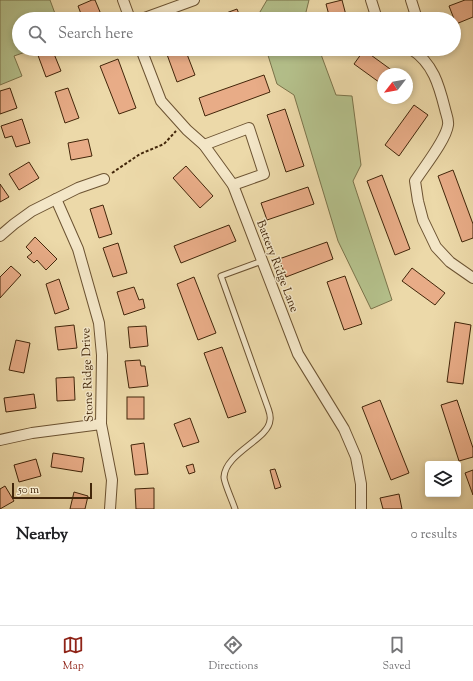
<!DOCTYPE html>
<style>
:root{--surface:#fff;--page:#f2f2f2;--text:#202124;--muted:#757577;--line:#e0e0e0;--accent:#8f2418}
body{margin:0;font-family:"Sorts Mill Goudy",serif;background:var(--page);color:var(--text)}
.controls{position:absolute;right:12px;bottom:12px;display:grid;overflow:hidden;border-radius:4px;box-shadow:0 2px 6px #0003}
.controls button{width:36px;height:36px;display:grid;place-items:center;padding:0;border:0;border-bottom:1px solid var(--line);background:var(--surface);color:var(--text);font:20px sans-serif}
.compass{position:absolute;left:377px;top:68px;width:36px;height:36px;border-radius:50%;background:var(--surface);box-shadow:0 2px 6px #0003;rotate:239deg}
.scale{position:absolute;left:12px;bottom:10px;width:80px;box-sizing:border-box;padding-left:4px;border:2px solid #42260a;border-top:0;font-size:11px;line-height:14px;white-space:nowrap;color:#42260a;-webkit-text-stroke:3px #f3e6c7;paint-order:stroke}
.list{margin:0;padding:0;list-style:none}
h2{display:flex;justify-content:space-between;align-items:center;height:52px;margin:0;padding:0 16px;font-size:17px}
h2 small{font-size:13px;font-weight:400;color:var(--muted)}
.icon{flex:none;width:22px;height:22px;fill:none;stroke:currentColor;stroke-width:2;stroke-linecap:round;stroke-linejoin:round}
.map{position:relative;flex:none;width:473px;height:509px;overflow:hidden}
.search{position:absolute;background:var(--surface);box-shadow:0 2px 6px #0003;left:12px;right:12px;top:12px;height:44px;display:flex;align-items:center;gap:10px;box-sizing:border-box;padding:0 14px;border-radius:22px;color:var(--muted);font-size:15px}
.sheet{height:116px;background:var(--surface)}
nav{display:flex;justify-content:space-around;align-items:center;box-sizing:border-box;height:56px;border-top:1px solid var(--line);background:var(--surface);font-size:11px;color:var(--muted)}
nav a{display:grid;justify-items:center;gap:2px}
nav .on{color:var(--accent)}
.map>svg:first-child{display:block}
</style>
<div class="map">
<svg width="473" height="509" viewBox="0 0 473 509">
<rect width="100%" height="100%" fill="#ecd9a9"/>
<filter id="stains"><feTurbulence type="fractalNoise" baseFrequency=".005" numOctaves="4"/><feColorMatrix values="0 0 0 0 .2 0 0 0 0 .09 0 0 0 0 .02 0 0 0 .5 -.17"/></filter>
<radialGradient id="worn" r=".72"><stop offset=".6" stop-color="#630" stop-opacity="0"/><stop offset="1" stop-color="#630" stop-opacity=".3"/></radialGradient>
<!-- green -->
<g fill="#b4c08b" stroke="#7b734a">
<polygon points="0,0 50,0 57,19 19,19 19,49 34,49 14,56 22,76 0,85"/>
<polygon points="267,0 309,0 306,12 308,19 257,19 257,17"/>
<polygon points="266,49 319,49 336,95 352,96 361,165 353,181 392,300 371,309 338,241 294,95 277,84"/>
</g>
<!-- building -->
<g fill="#e8ac87" stroke="#42260a">
<polygon points="92,0 95,0 103,19 83,19 78,6"/>
<polygon points="342,0 347,19 330,19 326,4"/>
<polygon points="465,0 473,0 473,17 456,24 449,6"/>
<polygon points="237,9 241,19 210,19"/>
<polygon points="39,49 52,49 61,71 46,77 36,50"/>
<polygon points="95,49 106,49 97,53"/>
<polygon points="165,49 185,49 195,75 177,82"/>
<polygon points="364,50 397,74 383,74 383,85 354,64"/>
<polygon points="118,59 136,108 119,114 100,66"/>
<polygon points="264,75 270,92 205,116 199,98"/>
<polygon points="10,88 17,108 0,114 0,91"/>
<polygon points="68,88 79,118 65,123 55,92"/>
<polygon points="414,105 428,115 399,156 385,145"/>
<polygon points="285,109 304,166 286,172 267,115"/>
<polygon points="22,119 30,143 16,147 12,136 5,138 1,126"/>
<polygon points="88,139 92,156 71,160 68,143"/>
<polygon points="29,162 39,178 19,190 9,174"/>
<polygon points="186,166 213,196 200,208 173,178"/>
<polygon points="453,170 473,224 473,238 462,242 438,176"/>
<polygon points="382,175 410,249 395,255 367,181"/>
<polygon points="0,184 9,197 0,202"/>
<polygon points="308,187 314,204 267,220 261,203"/>
<polygon points="103,205 112,234 99,238 90,209"/>
<polygon points="229,225 236,241 181,263 174,246"/>
<polygon points="35,237 57,259 46,270 37,260 34,263 27,257 32,253 26,247"/>
<polygon points="327,242 333,259 286,277 279,259"/>
<polygon points="118,243 127,273 113,277 103,248"/>
<polygon points="11,266 21,275 0,298 0,277"/>
<polygon points="412,268 445,293 435,305 402,281"/>
<polygon points="345,276 362,324 344,330 327,282"/>
<polygon points="194,277 216,333 198,340 177,284"/>
<polygon points="59,279 69,309 55,314 46,284"/>
<polygon points="134,287 139,300 143,299 145,308 124,315 117,292"/>
<polygon points="455,322 471,325 463,384 447,382"/>
<polygon points="74,325 77,348 58,350 55,327"/>
<polygon points="146,326 148,346 130,348 128,327"/>
<polygon points="16,340 30,343 24,373 9,370"/>
<polygon points="222,347 246,412 228,418 204,353"/>
<polygon points="140,360 141,366 145,366 148,386 129,388 125,361"/>
<polygon points="74,377 75,400 57,401 56,378"/>
<polygon points="34,394 36,408 6,412 4,398"/>
<rect x="127" y="397" width="17" height="22"/>
<polygon points="380,400 409,473 391,480 362,407"/>
<polygon points="457,400 473,448 473,457 459,461 441,405"/>
<polygon points="190,418 199,442 183,447 174,424"/>
<polygon points="144,443 148,474 135,475 131,445"/>
<polygon points="53,453 84,458 82,472 51,467"/>
<polygon points="36,459 41,476 19,482 14,465"/>
<polygon points="193,464 195,472 189,474 186,466"/>
<polygon points="275,469 281,487 275,489 270,470"/>
<polygon points="473,470 473,495 465,473"/>
<polygon points="5,486 14,501 0,509 0,489"/>
<polygon points="154,488 154,509 136,509 135,489"/>
<polygon points="74,492 88,496 85,509 70,509"/>
<polygon points="399,494 402,509 383,509 380,498"/>
</g>
<g fill="none" stroke-linecap="round" stroke-linejoin="round">
<!-- service casing -->
<g stroke="#6c5332" stroke-width="7">
<path id="service" d="M235,509C233,502 224,483 224,477C225,453 269,439 270,420C271,416 269,411 268,408L221,276L262,261"/>
</g>
<!-- minor casing -->
<g stroke="#6c5332" stroke-width="12">
<g id="minor">
<polyline points="123,0 130,19"/>
<polyline points="371,0 377,19"/>
<polyline points="411,0 417,19"/>
<polyline points="142,19 194,0"/>
<polyline points="141,49 161,101 187,130 204,145 233,185 298,354 344,429 356,457 361,484 361,509"/>
<path d="M411,49C433,63 439,85 445,109C446,114 449,120 448,125C446,140 424,167 415,181L418,201L423,220L436,247L450,262L473,278"/>
<polyline points="204,145 249,128 264,174 233,185"/>
<polyline points="56,199 78,249 99,323 102,355 101,424 112,480 110,509"/>
<polyline points="0,236 14,224 32,211 78,188 104,179"/>
<polyline points="0,440 32,433 101,424"/>
</g>
</g>
<!-- path -->
<polyline stroke="#42260a" stroke-width="2" stroke-dasharray="3 2" stroke-linecap="butt" points="112,173 140,154 164,144 176,131"/>
<!-- service -->
<use href="#service" stroke="#f3e6c7" stroke-width="5"/>
<!-- minor -->
<use href="#minor" stroke="#f3e6c7" stroke-width="10"/>
</g>
<g text-anchor="middle" stroke-width="3" stroke-linejoin="round" paint-order="stroke">
<!-- street labels -->
<g font-size="12" fill="#42260a" stroke="#f3e6c7">
<text transform="translate(278 266) rotate(69)" y="4">Battery Ridge Lane</text>
<text transform="translate(87 375) rotate(-92)" y="4">Stone Ridge Drive</text>
</g>
</g>
<rect width="100%" height="100%" filter="url(#stains)"/>
<rect width="100%" height="100%" fill="url(#worn)"/>
</svg>
<div class="controls">
<button><svg class="icon" aria-label="layers" viewBox="0 0 24 24"><path d="M12 4l9 5-9 5-9-5zM3 14l9 5 9-5"/></svg></button>
</div>
<svg class="compass" viewBox="-18 -18 36 36"><path d="M0-13l5 13h-10z" fill="#e53935"/><path d="M0 13l5-13h-10z" fill="#757577"/></svg>
<div class="scale">50 m</div>
<div class="search"><svg class="icon" aria-label="search" viewBox="0 0 24 24"><circle cx="10" cy="10" r="6"/><path d="M15 15l6 6"/></svg>Search here</div>
</div>
<section class="sheet">
<h2>Nearby<small>0 results</small></h2>
<ul class="list">
</ul>
</section>
<nav>
<a class="on"><svg class="icon" aria-label="map" viewBox="0 0 24 24"><path d="M3 6l6-2 6 2 6-2v14l-6 2-6-2-6 2zM9 4v14M15 6v14"/></svg>Map</a>
<a><svg class="icon" aria-label="directions" viewBox="0 0 24 24"><path d="M12 3l9 9-9 9-9-9zM9 14v-3h6M13 9l2 2-2 2"/></svg>Directions</a>
<a><svg class="icon" aria-label="saved" viewBox="0 0 24 24"><path d="M7 4h10v16l-5-4-5 4z"/></svg>Saved</a>
</nav>
